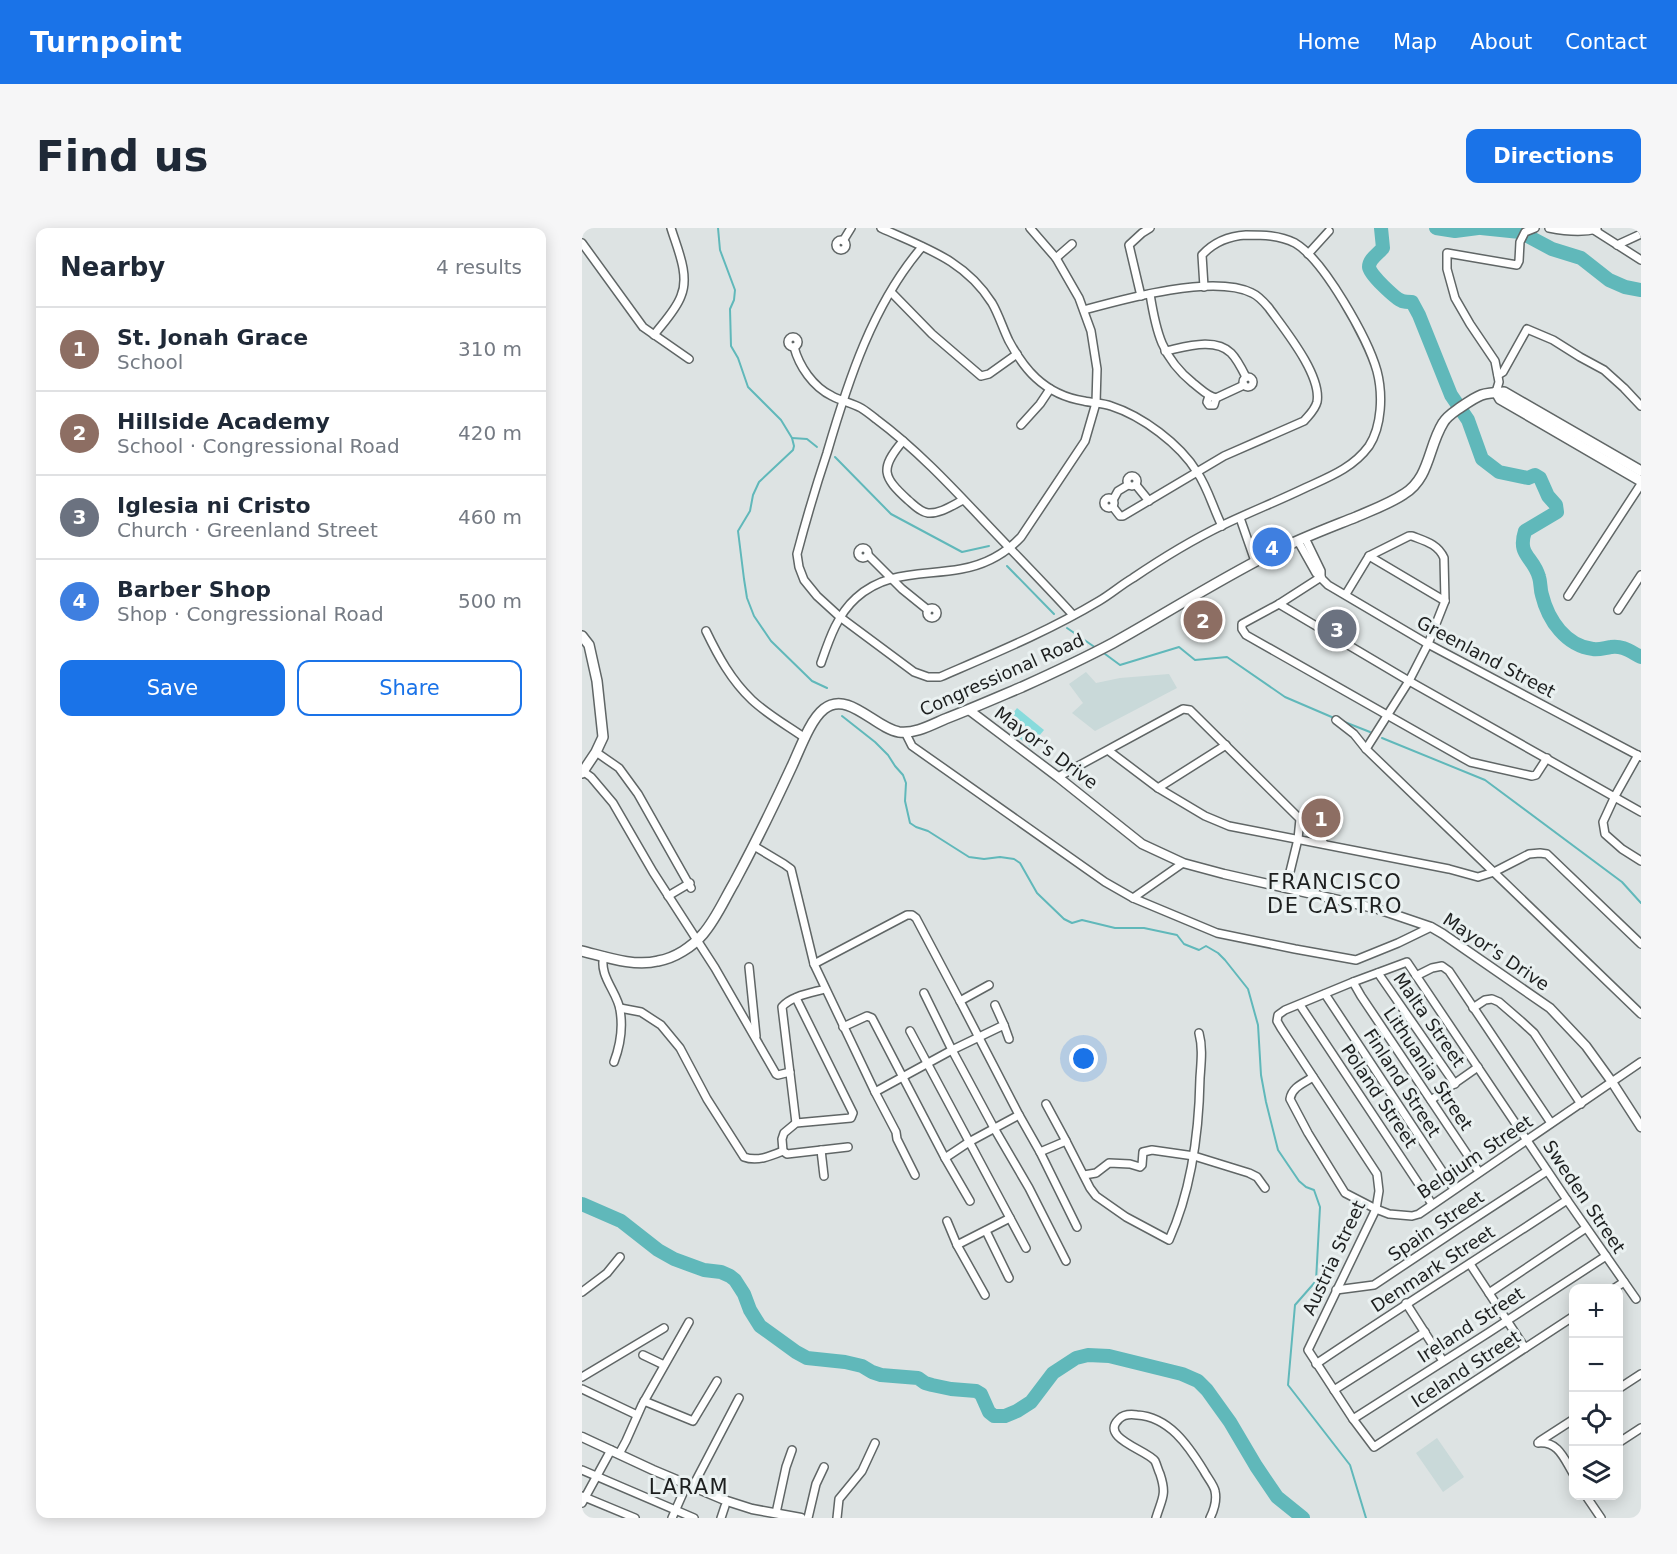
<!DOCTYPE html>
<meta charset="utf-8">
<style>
:root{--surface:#fff;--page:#f6f6f7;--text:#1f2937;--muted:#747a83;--line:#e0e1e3;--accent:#1a73e8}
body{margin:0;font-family:"DejaVu Sans",sans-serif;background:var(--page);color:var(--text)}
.controls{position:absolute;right:18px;bottom:18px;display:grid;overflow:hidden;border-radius:12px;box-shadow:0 3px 15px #0003}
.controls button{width:54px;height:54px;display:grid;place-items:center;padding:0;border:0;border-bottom:2px solid var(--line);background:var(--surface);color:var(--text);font:30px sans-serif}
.you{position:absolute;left:502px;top:831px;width:21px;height:21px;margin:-15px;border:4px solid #fff;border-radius:50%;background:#1a73e8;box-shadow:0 0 0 9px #1a73e833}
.badge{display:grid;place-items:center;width:39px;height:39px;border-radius:50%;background:var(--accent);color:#fff;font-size:20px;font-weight:700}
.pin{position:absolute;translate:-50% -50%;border:3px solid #fff;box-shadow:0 2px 6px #0006}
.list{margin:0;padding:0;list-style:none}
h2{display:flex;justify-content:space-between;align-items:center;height:78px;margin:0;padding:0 24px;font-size:26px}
h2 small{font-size:20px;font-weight:400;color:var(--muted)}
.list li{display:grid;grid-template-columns:39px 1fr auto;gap:18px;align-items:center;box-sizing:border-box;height:84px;padding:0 24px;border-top:2px solid var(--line)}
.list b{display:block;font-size:22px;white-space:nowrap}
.list p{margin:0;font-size:20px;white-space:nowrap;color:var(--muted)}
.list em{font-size:20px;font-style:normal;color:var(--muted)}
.actions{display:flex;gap:12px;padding:18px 24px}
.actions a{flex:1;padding:14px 0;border:2px solid var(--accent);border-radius:12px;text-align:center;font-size:21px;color:var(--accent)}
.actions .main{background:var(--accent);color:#fff}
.icon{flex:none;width:33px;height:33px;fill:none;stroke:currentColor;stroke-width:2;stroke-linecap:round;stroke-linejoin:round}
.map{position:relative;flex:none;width:1059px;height:1290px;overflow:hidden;border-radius:12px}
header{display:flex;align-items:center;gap:36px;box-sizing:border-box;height:84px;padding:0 30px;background:var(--accent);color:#fff}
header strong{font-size:28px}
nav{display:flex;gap:33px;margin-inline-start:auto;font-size:21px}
.intro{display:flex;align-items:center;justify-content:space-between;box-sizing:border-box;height:144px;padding:0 36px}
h1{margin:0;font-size:42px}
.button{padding:15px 27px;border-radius:12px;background:var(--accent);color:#fff;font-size:21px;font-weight:700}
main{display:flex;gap:36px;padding:0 36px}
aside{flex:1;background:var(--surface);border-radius:12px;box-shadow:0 3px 15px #0003}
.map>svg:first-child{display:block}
</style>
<header>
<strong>Turnpoint</strong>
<nav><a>Home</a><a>Map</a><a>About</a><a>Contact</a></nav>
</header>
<div class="intro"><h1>Find us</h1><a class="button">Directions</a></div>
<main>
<aside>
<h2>Nearby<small>4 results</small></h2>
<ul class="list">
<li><span class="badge" style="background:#8d6e63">1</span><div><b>St. Jonah Grace</b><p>School</p></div><em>310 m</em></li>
<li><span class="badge" style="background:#8d6e63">2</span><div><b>Hillside Academy</b><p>School · Congressional Road</p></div><em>420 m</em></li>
<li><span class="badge" style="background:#6b7280">3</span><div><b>Iglesia ni Cristo</b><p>Church · Greenland Street</p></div><em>460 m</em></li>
<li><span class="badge" style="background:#3f7fe0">4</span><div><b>Barber Shop</b><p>Shop · Congressional Road</p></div><em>500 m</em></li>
</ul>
<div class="actions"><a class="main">Save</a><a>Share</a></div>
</aside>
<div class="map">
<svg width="1059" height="1290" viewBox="0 0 1059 1290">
<rect width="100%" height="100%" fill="#dde3e3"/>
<!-- built -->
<g fill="#c9d9d9">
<polygon points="504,444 514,455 538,450 587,446 595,460 513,503 490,485 501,475 487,456"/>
<polygon points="855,1210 882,1249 861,1264 834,1225"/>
</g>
<!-- green -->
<polygon fill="#88dbdc" points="435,480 462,502 448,519 422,497"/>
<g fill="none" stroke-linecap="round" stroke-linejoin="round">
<!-- stream -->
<g stroke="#60b8ba" stroke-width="2">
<polyline points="136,0 138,22 153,62 152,72 148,81 149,118 156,130 166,159 199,192 210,210 212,218 211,222 177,254 171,267 168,283 156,303 162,351 165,370 172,388 189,413 230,453 245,460"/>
<polyline points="210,210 225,211 235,219"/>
<polyline points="253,229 309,286 380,324 407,318"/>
<polyline points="425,338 472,386"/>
<polyline points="485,400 514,420"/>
<polyline points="519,423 538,437 597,419 613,432 645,429 703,469 752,490"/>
<polyline points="260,488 293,514 306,527 313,538 321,547 324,555 323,573 328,595 334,599 346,603 387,629 402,631 418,629 432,631 438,635 455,665 482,691 490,695 500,692 533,700 562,700 595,707 602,716 617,722 624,718 636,725 643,732 666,761 676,797 679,847 684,874 696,922 717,953 724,959 732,962 738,979 734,1053 713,1077 706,1157 768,1237 784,1290"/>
<polyline points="760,493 788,504"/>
<polyline points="800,510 903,552 1040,654 1059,675"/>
</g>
<!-- river -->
<g stroke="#60b8ba" stroke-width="14">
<path d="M799,0L801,20C796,26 787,31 787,39C787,46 814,71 820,73C823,74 826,74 830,74L837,87L869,167L886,192L900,231L917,244L946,250L953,247L958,250L966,268L974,277L975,284L943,303C935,328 951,328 957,349C959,355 958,361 960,367C966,392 984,418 1011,421C1017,422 1022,420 1029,419C1040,417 1049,424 1059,429"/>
<polyline points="854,0 873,3 896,0"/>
<polyline points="899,0 938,4 970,21 999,30 1027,52 1043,59 1059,62"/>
<polyline points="0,976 39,993 76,1022 92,1031 122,1042 139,1044 148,1048 153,1052 162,1066 168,1082 178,1098 214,1124 225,1130 263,1134 280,1138 290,1144 299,1147 336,1150 343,1155 350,1157 369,1161 394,1163 399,1166 407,1184 412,1188 423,1188 435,1183 449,1174 471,1145 494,1130 506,1127 527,1128 600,1146 616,1153 625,1162 648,1194 674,1238 695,1269 721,1290"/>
</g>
<!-- minor casing -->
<g stroke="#606666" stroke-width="10">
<g id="minor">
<path d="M299,0C343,20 383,32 410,75C417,87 421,101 427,113C434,126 443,140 454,150C468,163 483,170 502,173C511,175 521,175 529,178C560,188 598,216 615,244C626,260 631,280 640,298"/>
<path d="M967,0C982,3 1000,5 1015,1"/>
<polyline points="1012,2 1059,32"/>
<circle cx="259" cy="17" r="5"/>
<polyline points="261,13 269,0"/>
<polyline points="0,15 61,99 107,131"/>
<polyline points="1035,17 1059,6"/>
<path d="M340,19C291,76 266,153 245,225C234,258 224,292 215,326L217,339L222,352L235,368L258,389L332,444L346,449H358C411,426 467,403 517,373C529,366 539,357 551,350C579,331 610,312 641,297C668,284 696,273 723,260C747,249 771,240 787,218C800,198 801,166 795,143C786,111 742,32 713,15C697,7 681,7 664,7C647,8 631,15 620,27L622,59"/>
<polyline points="726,26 747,3"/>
<polyline points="474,30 490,16"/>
<polyline points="309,64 350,106 399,148 407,146 435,126"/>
<path d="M568,66C574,104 580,130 611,155C619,161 625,168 634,170L632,177H627L625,174L627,168"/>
<polyline points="559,68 547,17 560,5 568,0"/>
<path d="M502,82C542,71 631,46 670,65C677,68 682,74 687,80C702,101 740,147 735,174C733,182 727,187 722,193L642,228L541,288H538L531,279"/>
<path d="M72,107C81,95 94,82 99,68C108,47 95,20 89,0"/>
<circle cx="211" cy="114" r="5"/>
<path d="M212,119C217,138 231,159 250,168C259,173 270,175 279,180C284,183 289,187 294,191C333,220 367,256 400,291C430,323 461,354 491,387"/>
<path d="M583,123C603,119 633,109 649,125C655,131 660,141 664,149"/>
<polyline points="916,147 921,144 945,101 971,112 998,129 1022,142 1042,160 1059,178"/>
<circle cx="666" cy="154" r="5"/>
<polyline points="914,164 917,154 913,133 888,96 873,70 865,41 865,25 935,37 937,33 938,14 943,4 953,0"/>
<polyline points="634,170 662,157"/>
<polyline points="439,197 458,176 468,161"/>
<path d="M321,213C297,241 301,249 326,272C332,277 338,284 346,285C358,286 371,277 381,272"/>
<circle cx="550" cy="253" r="5"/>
<polyline points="554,257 567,273"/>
<circle cx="527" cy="275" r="5"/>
<polyline points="531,272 536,263 546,257"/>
<polyline points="658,290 673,333"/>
<polyline points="723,310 739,343 739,349"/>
<polyline points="716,313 734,345 746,357 846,416 1059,529"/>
<circle cx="281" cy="325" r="5"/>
<polyline points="286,327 320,361 346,382"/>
<polyline points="787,328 863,373"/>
<polyline points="739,349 697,376 660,396 660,401 664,407 888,534 950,548 954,547 965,530"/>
<path d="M764,366L787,328L827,308H830C843,313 856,316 862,330L863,373L846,416L827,453L784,521"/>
<polyline points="986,368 1059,256"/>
<polyline points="697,376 827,453 1059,584"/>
<circle cx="350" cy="385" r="5"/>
<polyline points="1036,382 1059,347"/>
<path d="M124,403C136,428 149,452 170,472C186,487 206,498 223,510"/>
<path d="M239,435C247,412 255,387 274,370C305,342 341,348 379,341C402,337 423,326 439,309L503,213L514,175L515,141L509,103L497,70L474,30L448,0"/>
<polyline points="754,492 772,506 784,521 1059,786"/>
<polyline points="323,504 330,518 523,654 551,670 635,705 713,721 774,732 816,715 849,699"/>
<polyline points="644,517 576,560 623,588 647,598 867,641 896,649 912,644 947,626 958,625 965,626 1059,716"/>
<polyline points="527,523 576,560"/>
<polyline points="14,524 37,540 56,566 109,660"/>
<polyline points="1056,527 1033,568 1021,594 1023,606 1040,621 1059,633"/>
<polyline points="2,544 9,549 31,575 71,644 133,740 194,846 196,847 208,844"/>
<polyline points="476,549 601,481 608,482 718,591 716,611 704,660"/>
<polyline points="718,591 738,608 742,616"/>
<polyline points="172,618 202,636 209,641 232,736 293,864 370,822 422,797 413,777"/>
<polyline points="86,668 108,655"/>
<polyline points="551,670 601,635"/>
<path d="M22,728C16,747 36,765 38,782C41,799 38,818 32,834"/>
<polyline points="232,736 325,687 330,687 334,690 378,773"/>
<polyline points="167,739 174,808"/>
<polyline points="796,745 873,856"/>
<polyline points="834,748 850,740 860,738 867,743 969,895"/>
<polyline points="771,754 779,768 897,944"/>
<polyline points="342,765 370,822 412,900 447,960 484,1033"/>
<polyline points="743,766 872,961"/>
<polyline points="214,770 271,885 269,890 214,895 202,905 200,911 201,923 205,926 266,919"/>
<polyline points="718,777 850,976"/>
<path d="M38,780L59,784L79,797L98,820L125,871L162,929C175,934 189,928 201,923"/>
<polyline points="891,780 903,772 910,771 917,774 939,793 952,805 999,876"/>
<polyline points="422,797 427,811"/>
<polyline points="261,799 285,788 290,790 363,930 387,914 437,887 378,773 407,757"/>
<polyline points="328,803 444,1020"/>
<path d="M731,849C722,855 710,859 708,871L726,905L763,965L794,981L807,986L830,988L837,986L1059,834"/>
<polyline points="293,864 314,904 315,911 333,947"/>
<polyline points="849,872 896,839"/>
<polyline points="464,876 484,913"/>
<path d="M437,887L458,924L484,913L508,960L514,968L544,989L587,1012C610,961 617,905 618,850C619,835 621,820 617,805"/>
<path d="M214,895L200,779C209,768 229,765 243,761"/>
<polyline points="239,922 242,948"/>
<polyline points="458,924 495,999"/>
<polyline points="363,930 388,973"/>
<polyline points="502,947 514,945 527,935 548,936 558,939 560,937 561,924 570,922 612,928 667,945 675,949 683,960"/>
<polyline points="365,993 375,1017 403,1067"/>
<polyline points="404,1003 427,1050"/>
<polyline points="375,1017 428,990"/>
<polyline points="888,1036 943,1120"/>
<polyline points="1033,1060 1042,1054"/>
<polyline points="754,1062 792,1057 879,999 965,943"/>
<polyline points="0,1064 25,1045 38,1029"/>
<polyline points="907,1065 1004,1000"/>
<polyline points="824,1075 861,1133"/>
<polyline points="992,1088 792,1219 771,1191 726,1122 794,981 797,963 795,946 699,800 695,793 696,787 703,782 771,754 825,734 985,972 1054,1071"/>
<polyline points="61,1127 82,1137"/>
<path d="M734,1136C817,1080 902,1027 985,972"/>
<polyline points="0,1149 82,1100"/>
<polyline points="0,1161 55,1187"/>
<polyline points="1036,1161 1059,1146"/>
<polyline points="752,1162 843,1104"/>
<polyline points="62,1173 111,1193 135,1153"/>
<polyline points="771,1191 906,1105 1024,1028"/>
<polyline points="958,1213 992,1191"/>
<path d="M956,1215C977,1213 982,1231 992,1247"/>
<polyline points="1036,1215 1059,1200"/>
<polyline points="37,1226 44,1213 60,1177 107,1094"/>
<polyline points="0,1242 112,1290"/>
<polyline points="111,1258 157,1170"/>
<polyline points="0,1268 53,1290"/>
<polyline points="1004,1268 1019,1290"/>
<polyline points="0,1275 29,1222"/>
<polyline points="194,1285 204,1239 210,1222"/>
<polyline points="90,1290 105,1256"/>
<polyline points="139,1290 143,1278"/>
<polyline points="226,1290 234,1256 242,1239"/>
<polyline points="255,1290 257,1271 280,1243 293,1215"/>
<path d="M574,1290C580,1270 585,1267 578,1246C576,1242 575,1237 573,1233C565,1222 517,1210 537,1191C542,1186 548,1186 555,1187C587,1189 606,1217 622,1243C625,1249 632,1257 633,1263C635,1272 632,1282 628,1290"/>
</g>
</g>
<!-- tertiary casing -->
<g stroke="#606666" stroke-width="11">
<g id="tertiary">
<polyline points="387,482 476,549 560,616 601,635 642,646 796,681 849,699 861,706 968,780 1004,818 1030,854 1059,899"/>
<polyline points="0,1209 71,1242 145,1273 170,1281 219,1290"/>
</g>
</g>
<!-- secondary casing -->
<g stroke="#606666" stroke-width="12">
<g id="secondary">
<polyline points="914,164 918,171 1059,253"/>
<polyline points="0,408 7,417 15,453 21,509 14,524 0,545"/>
<path d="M0,723C24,729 52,739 76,733C93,730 110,719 121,706C134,691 142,672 152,655C173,616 192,577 210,538C218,521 228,492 242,481C266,462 293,500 317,504C333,506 349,497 363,491C389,481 414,470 440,459C471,445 501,431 531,415C583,386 633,354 686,327C714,312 744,301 774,289C790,282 807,276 822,266C848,250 846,219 861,195C865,188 872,184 879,179C898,166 900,165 922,164L1059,243"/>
</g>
</g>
<!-- minor -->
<use href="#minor" stroke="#fff" stroke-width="7"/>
<!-- tertiary -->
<use href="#tertiary" stroke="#fff" stroke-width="8"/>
<!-- secondary -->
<use href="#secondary" stroke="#fff" stroke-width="9"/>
</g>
<g text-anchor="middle" stroke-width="6" stroke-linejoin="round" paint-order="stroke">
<!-- street labels -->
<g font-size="18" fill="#1d1f1f" stroke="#eaf1f1">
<text transform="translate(904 429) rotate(28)" y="6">Greenland Street</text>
<text transform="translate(420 447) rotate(-24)" y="6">Congressional Road</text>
<text transform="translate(464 520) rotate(37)" y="6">Mayor's Drive</text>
<text transform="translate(914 724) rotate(34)" y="6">Mayor's Drive</text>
<text transform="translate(847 792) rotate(55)" y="6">Malta Street</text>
<text transform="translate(846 841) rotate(56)" y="6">Lithuania Street</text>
<text transform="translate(820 855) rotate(57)" y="6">Finland Street</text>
<text transform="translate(797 868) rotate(56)" y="6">Poland Street</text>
<text transform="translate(893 929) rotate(-34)" y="6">Belgium Street</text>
<text transform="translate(1002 969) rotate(56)" y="6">Sweden Street</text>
<text transform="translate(854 998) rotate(-34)" y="6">Spain Street</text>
<text transform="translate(752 1030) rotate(-65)" y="6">Austria Street</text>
<text transform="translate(851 1041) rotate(-33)" y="6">Denmark Street</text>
<text transform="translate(889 1097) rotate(-33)" y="6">Ireland Street</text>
<text transform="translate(884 1141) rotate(-33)" y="6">Iceland Street</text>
</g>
<!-- quarter labels -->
<g font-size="21" letter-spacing="1.5" fill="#1d1f1f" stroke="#eaf1f1">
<text x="753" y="661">FRANCISCO<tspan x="753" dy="24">DE CASTRO</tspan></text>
<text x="107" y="1266">LARAM</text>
</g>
</g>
</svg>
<div class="controls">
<button>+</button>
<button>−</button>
<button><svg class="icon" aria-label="locate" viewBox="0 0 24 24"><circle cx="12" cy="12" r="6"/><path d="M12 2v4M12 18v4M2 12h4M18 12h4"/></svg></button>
<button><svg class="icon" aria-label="layers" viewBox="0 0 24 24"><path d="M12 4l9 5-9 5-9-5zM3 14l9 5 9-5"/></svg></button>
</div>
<div class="you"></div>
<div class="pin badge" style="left:739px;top:590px;background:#8d6e63">1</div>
<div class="pin badge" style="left:621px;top:392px;background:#8d6e63">2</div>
<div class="pin badge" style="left:755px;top:401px;background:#6b7280">3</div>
<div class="pin badge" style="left:690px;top:319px;background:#3f7fe0">4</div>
</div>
</main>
